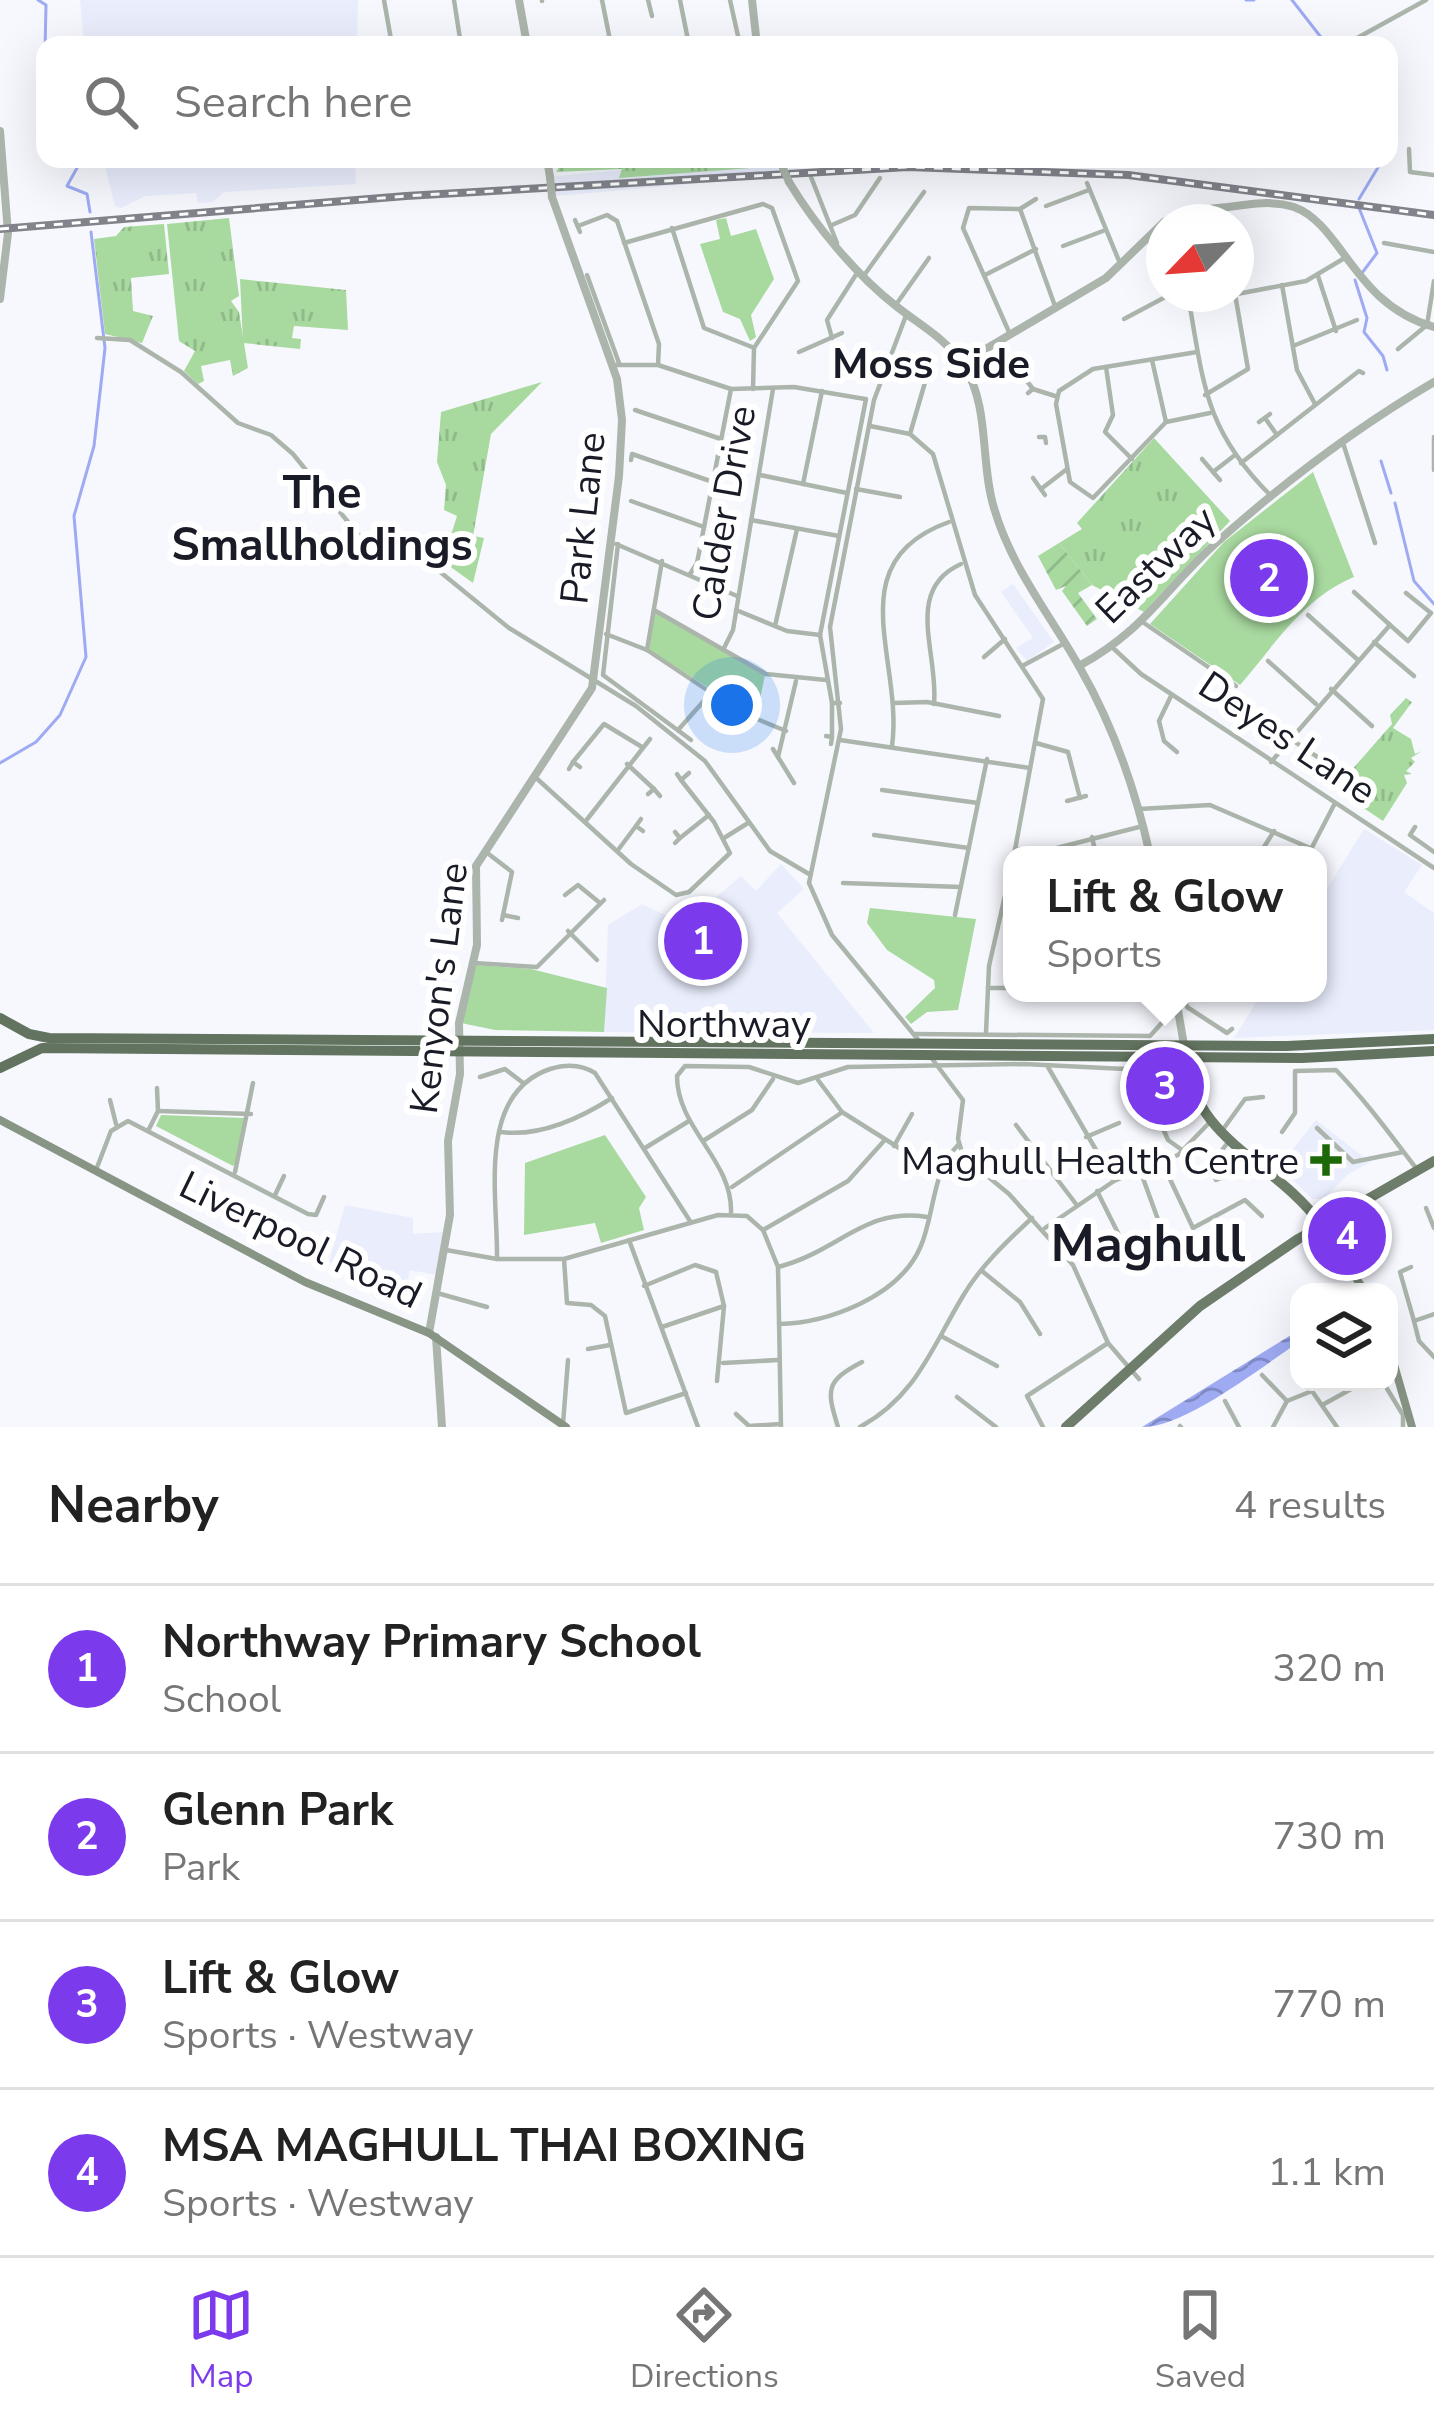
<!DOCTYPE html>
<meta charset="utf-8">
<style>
:root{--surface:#fff;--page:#f6f6f6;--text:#222;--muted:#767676;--line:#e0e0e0;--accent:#7c3aed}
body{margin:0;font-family:"Nunito Sans",sans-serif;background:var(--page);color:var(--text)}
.controls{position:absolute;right:36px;bottom:36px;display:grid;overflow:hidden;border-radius:24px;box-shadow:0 12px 48px #0002}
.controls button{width:108px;height:108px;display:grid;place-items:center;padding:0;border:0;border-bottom:3px solid var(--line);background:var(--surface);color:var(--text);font:60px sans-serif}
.compass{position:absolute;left:1146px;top:204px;width:108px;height:108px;border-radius:50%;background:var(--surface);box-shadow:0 12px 48px #0002;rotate:245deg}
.you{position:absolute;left:732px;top:705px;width:42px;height:42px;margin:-30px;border:9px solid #fff;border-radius:50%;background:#1a73e8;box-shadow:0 0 0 18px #1a73e833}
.badge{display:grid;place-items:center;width:78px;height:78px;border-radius:50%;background:var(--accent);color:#fff;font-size:39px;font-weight:700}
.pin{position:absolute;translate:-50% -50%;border:6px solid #fff;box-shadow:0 3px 12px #0006}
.popup{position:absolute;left:1003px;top:846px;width:324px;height:156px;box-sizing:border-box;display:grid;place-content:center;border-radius:24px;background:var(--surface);filter:drop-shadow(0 3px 9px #0005);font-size:39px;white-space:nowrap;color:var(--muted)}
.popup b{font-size:45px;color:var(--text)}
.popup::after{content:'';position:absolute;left:50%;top:100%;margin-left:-24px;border:24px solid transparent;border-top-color:var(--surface)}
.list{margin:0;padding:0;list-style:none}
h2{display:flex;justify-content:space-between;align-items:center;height:156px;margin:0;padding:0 48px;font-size:51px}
h2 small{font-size:39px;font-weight:400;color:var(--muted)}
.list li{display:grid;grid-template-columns:78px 1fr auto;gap:36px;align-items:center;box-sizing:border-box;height:168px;padding:0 48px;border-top:3px solid var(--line)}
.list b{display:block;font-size:45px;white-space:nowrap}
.list p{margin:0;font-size:39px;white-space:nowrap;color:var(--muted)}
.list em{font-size:39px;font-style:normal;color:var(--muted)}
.icon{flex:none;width:66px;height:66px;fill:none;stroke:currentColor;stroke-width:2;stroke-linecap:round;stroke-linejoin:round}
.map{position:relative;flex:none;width:1434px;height:1427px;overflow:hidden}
.search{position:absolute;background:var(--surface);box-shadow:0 12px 48px #0002;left:36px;right:36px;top:36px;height:132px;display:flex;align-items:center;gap:30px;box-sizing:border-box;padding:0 42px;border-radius:24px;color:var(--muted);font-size:45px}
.sheet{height:828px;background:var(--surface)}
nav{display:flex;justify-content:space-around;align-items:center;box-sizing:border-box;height:168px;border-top:3px solid var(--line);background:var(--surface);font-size:33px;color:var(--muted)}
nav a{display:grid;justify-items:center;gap:6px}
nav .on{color:var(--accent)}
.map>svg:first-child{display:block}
</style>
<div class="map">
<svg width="1434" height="1427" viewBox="0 0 1434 1427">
<defs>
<pattern id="grass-tufts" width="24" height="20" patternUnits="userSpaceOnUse" patternTransform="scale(3)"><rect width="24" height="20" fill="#a8d99f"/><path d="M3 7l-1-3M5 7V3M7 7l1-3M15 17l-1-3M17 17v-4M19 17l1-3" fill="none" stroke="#90ba89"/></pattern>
<pattern id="garden-furrows" width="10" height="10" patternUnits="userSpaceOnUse" patternTransform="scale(3)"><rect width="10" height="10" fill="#a8d99f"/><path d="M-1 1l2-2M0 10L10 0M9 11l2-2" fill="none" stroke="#90ba89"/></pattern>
<pattern id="water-waves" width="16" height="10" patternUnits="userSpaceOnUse" patternTransform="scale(3)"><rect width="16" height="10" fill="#9eabf3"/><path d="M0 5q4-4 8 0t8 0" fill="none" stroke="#808ac5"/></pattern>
</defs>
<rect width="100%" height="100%" fill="#f7f8fe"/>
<!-- built -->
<g fill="#e9edfc">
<polygon points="80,0 358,0 357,45 84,45"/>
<polygon points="103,159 355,159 356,184 224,192 213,202 198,203 196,193 145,196 121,208 115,206"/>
<polygon points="747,159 773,159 781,176 555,196 554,176"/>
<polygon points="1013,584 1054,642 1027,661 1016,648 1033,638 1001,592"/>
<polygon points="1364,829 1422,865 1404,892 1434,913 1434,1030 1234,1038 1262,993 1318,993 1318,903"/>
<polygon points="781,864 804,889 777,913 874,1033 604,1032 608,925 642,904 684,924 741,876 756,891"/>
<polygon points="1316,1120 1370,1162 1347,1175 1324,1199 1312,1199 1279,1166"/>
<polygon points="345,1205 413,1218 413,1234 444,1232 436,1275 410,1270 405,1294 329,1262"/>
</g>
<!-- grass -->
<g fill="url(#grass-tufts)">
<polygon points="608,159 773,159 777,166 619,178 622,169 556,172 562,162"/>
<polygon points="229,218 239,296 231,301 239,312 248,368 233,376 230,360 201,366 204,381 198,384 184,371 195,351 179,341 167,224"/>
<polygon points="164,224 169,274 131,278 133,311 153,316 142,343 105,334 94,239 116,236 124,227"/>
<polygon points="240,279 346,290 348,330 294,326 292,338 301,339 300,349 243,343"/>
<polygon points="542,382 491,434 473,536 452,532 457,516 444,510 446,485 437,462 441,412"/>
<polygon points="1154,438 1230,521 1144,612 1092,585 1059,543 1082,529 1077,523"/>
<polygon points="1406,698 1412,702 1393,728 1411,739 1415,754 1422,751 1411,758 1415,762 1406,771 1412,774 1404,775 1407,783 1383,821 1335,789 1392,724 1390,715"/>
</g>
<!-- park -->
<g fill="#a8d99f">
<polygon points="726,218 731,236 756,229 774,279 751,315 756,337 750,341 740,319 723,312 700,244 720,239 716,220"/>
<path d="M1313,472L1354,577C1302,599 1274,646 1240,685L1150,624L1224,542Z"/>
<polygon points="447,531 484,538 473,583 438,558"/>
<polygon points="655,611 765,675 756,718 649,650"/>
<polygon points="870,908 976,919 958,1010 927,1012 911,1024 905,1017 935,988 934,980 887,950 867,923"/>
<polygon points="475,965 531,969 607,988 604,1032 495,1030 461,1023"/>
<polygon points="161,1115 245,1118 235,1163 233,1166 156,1126"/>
<polygon points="605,1135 646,1197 639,1208 644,1230 601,1243 595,1223 524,1235 525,1163"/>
</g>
<!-- garden -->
<polygon fill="url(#garden-furrows)" points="1059,543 1092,585 1078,593 1097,619 1087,626 1062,591 1066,586 1056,590 1038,556"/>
<!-- water -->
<path fill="url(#water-waves)" d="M1299,1330V1342C1261,1367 1186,1427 1142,1427Z"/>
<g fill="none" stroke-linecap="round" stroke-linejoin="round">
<!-- stream -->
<g stroke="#9eabf3" stroke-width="3">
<polyline points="38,0 46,5 45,50"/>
<polyline points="1246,0 1254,0"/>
<polyline points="1292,0 1327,45"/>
<polyline points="82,159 67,186 87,194 90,212"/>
<polyline points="1359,199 1383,159"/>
<polyline points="1359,208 1377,253 1362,273"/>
<polyline points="1355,280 1367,318 1364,332 1383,356 1387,370"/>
<polyline points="1381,461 1391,493"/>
<polyline points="1395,503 1414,581 1434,604"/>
<polyline points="0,763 36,742 60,715 86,657 74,516 94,446 105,348 91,232"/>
</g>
<!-- minor -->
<g stroke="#acb5ab" stroke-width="4.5">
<polyline points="384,0 392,45"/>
<polyline points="454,0 461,45"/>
<polyline points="542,0 542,1"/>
<polyline points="602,0 611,45"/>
<polyline points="648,0 652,16"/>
<polyline points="680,0 689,45"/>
<polyline points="730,0 740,45"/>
<polyline points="1348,43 1426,0"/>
<polyline points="538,45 556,45"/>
<polyline points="1409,149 1410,172 1434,175"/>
<polyline points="811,177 837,243"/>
<polyline points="1087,183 1119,261"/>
<polyline points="1046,206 1089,190"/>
<polyline points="1020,209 1036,199"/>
<polyline points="575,220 580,232"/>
<polyline points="832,225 855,215 880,178"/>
<polyline points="578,226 607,215 617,221 659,344 658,365"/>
<polyline points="672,228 704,328 752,347"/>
<polyline points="1148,240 1164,263"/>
<polyline points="624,243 763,204 772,208 798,281 754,348 753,389"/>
<polyline points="1384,243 1434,252"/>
<polyline points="1063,246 1103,231"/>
<polyline points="865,274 924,192"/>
<polyline points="587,275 619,363"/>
<polyline points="985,275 1036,249"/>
<polyline points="1318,276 1336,331"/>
<polyline points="1282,285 1297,370 1315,404"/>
<path d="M1182,294L1190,307C1204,390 1208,433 1271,496"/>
<polyline points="1237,294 1306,281 1343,259"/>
<polyline points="895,306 929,258"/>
<polyline points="1190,307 1234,294"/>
<polyline points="907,313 874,400 830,627 841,729 809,883 832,935 920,1042"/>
<polyline points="1124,319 1171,294"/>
<polyline points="1009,332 963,228 969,208 1020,209 1055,306"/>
<polyline points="97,338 130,340 181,372 238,423 271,435 293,454 361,538 423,558 509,628 636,706 705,761 770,851 809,874"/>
<polyline points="832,338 827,320 859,270"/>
<polyline points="1293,346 1357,320"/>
<polyline points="1398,349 1427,325 1434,281"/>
<polyline points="799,352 842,333"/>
<polyline points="1197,352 1093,369 1059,391 1056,404 1070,482 1093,498 1166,422 1210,413"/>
<polyline points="1152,360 1166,422"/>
<polyline points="613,365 658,365 731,389 794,387 865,399"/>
<polyline points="1106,367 1113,415 1105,432 1132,459"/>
<polyline points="1026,380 1033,389 1028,393"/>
<polyline points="1033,389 1055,396"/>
<polyline points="1205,395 1248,369 1235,294"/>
<polyline points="635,410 721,439"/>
<polyline points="1265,418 1277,435"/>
<polyline points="1259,422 1270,414"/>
<polyline points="870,426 910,434 933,454 975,595 1043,699 1014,855"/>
<polyline points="910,434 926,379 918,380"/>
<polyline points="1039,437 1045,437 1046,443"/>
<polyline points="1434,437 1434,470"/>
<polyline points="1343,443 1375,543"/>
<polyline points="1202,459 1220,480"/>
<polyline points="631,460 632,454 713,482"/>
<polyline points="1241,463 1359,371 1363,373"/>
<polyline points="1213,472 1235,455"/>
<polyline points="760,475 847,493"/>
<polyline points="1033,478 1045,495"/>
<polyline points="803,484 822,391"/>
<polyline points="856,489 900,497"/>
<polyline points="1041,489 1067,469"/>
<polyline points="631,501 704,527"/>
<polyline points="751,520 839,536"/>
<polyline points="616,544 737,596"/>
<polyline points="618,544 603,675 691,740"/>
<polyline points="690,574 697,563 731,389"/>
<polyline points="1354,592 1390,625"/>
<polyline points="654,610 766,674 826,680"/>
<polyline points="736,610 787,631 820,635"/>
<polyline points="1308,615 1358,660"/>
<polyline points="1144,623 1236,686"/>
<polyline points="775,626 797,529"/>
<polyline points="606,634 647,650 740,712 786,731"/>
<polyline points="1374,642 1414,676"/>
<polyline points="724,648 733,630 773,389"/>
<polyline points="1113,648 1141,674 1434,868"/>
<polyline points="647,650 662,561"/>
<polyline points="984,657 1005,639"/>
<polyline points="1268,661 1316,704"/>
<polyline points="1024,665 1065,643"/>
<polyline points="1331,689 1372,726"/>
<polyline points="1171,696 1159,721 1164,741 1177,752"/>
<polyline points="840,703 832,703 820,635 866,399"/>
<polyline points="894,703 927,702 999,716"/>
<polyline points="1234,703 1288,740"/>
<path d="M934,704C939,654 903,590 961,564"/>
<polyline points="678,730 710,694"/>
<polyline points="826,736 832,737 831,744"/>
<polyline points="832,737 832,703"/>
<polyline points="1289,738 1334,768"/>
<polyline points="840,740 1030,768"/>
<polyline points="1036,743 1068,752 1080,798"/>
<path d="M892,746C904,661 837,562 949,522"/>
<polyline points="773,749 794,783"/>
<polyline points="778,757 796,681"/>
<polyline points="573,762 604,724 642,747"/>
<polyline points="1271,762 1390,625 1408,641 1431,613 1406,593"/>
<polyline points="627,764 654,789"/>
<polyline points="569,769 573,762 580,767"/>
<polyline points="677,774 681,780 689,773"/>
<polyline points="534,776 631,864 676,895 689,892 730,853 714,822 681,780"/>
<polyline points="882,790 978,803"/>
<polyline points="648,794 654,789 660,796"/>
<polyline points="1067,801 1086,796"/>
<polyline points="1139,809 1210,805 1310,848"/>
<polyline points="641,819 636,826 643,831"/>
<polyline points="585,822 650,739"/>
<polyline points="1415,827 1410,835 1434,852"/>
<polyline points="874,835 969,848"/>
<polyline points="1092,837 1096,855"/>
<polyline points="680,838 709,815"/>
<polyline points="724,838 748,823"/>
<polyline points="675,843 680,838 675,832"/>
<polyline points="1015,849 1045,851 1143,826"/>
<polyline points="618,850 636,826"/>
<polyline points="486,852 512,872 502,920"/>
<polyline points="1207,853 1217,855"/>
<polyline points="1259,855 1274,831"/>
<polyline points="1308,855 1334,805"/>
<polyline points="843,883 961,887"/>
<polyline points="565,895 578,885 600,903"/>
<polyline points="503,915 518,918"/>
<polyline points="955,915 987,759"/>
<polyline points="568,931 597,960"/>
<polyline points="474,963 537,967 604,900"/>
<polyline points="988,988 1012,988"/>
<polyline points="1183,993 1187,1007 1227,1033 1232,1029"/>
<polyline points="986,1033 989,966 1012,865"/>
<polyline points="915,1034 1150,1036 1168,1016 1157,993"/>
<polyline points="930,1056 963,1100 958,1139 963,1156 1009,1194 1073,1265 1108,1343 1139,1379"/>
<polyline points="1048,1067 1114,1181"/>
<polyline points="480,1077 505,1069 522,1082"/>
<polyline points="818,1080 842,1112 942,1175"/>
<polyline points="1146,1089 1168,1140 1182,1150"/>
<polyline points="110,1100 116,1124"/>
<polyline points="158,1111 251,1114"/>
<polyline points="1016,1125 1076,1204"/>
<polyline points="1224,1128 1245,1099 1263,1097"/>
<polyline points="1317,1128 1353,1162 1403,1152"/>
<polyline points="149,1129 158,1111 157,1088"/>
<path d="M501,1132C539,1137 579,1119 612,1098"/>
<path d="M1282,1132L1295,1113V1071L1336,1070C1366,1101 1389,1133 1416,1168"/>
<polyline points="1086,1137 1119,1123"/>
<polyline points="703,1141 752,1110 773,1079"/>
<polyline points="1229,1141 1209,1167 1216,1180 1255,1165"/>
<polyline points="894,1146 912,1114"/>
<polyline points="645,1148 689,1121"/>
<polyline points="1168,1161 1168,1175 1193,1228 1245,1200 1262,1216"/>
<polyline points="96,1170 111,1131 128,1121 308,1214 316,1215 324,1197"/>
<polyline points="235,1172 253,1083"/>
<polyline points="732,1187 841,1113"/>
<polyline points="1097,1191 1134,1265 1148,1264 1168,1247 1140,1170"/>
<polyline points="275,1195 284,1176"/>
<polyline points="1426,1208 1434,1228"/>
<path d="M731,1213C733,1160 677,1129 677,1076L685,1066L749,1067L798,1083L848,1067L1024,1064L1125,1069"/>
<polyline points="1045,1228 1114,1181 1178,1155 1210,1122"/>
<polyline points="763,1230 848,1181 883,1142"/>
<polyline points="629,1240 698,1427"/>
<polyline points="446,1250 497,1259 564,1259 718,1215 747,1216 763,1230 778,1267 781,1427"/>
<path d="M497,1259C498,1196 476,1094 550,1069C566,1064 581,1064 595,1073L690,1221"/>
<polyline points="564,1259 567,1303 591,1305 605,1316 626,1413 686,1393"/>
<path d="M778,1267C840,1251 864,1207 927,1217"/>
<polyline points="1411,1267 1400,1272 1414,1321"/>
<polyline points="982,1271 1020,1302 1040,1334"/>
<polyline points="644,1286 695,1265 716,1272 724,1306 717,1381"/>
<polyline points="437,1293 487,1307"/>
<polyline points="1434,1314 1414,1321 1419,1341 1434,1357"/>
<path d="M779,1324C828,1323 898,1297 920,1248C935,1215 931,1172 958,1145"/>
<polyline points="662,1327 724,1306"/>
<polyline points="941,1336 997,1366"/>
<polyline points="588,1349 610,1345"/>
<polyline points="723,1363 778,1360"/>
<polyline points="1262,1375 1287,1401"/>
<polyline points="1383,1382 1403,1415 1403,1427"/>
<polyline points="957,1397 996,1427"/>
<polyline points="1225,1401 1239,1427"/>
<polyline points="1324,1404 1364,1382"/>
<polyline points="736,1414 749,1426 781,1424"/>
<polyline points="563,1424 568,1360"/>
<polyline points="1180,1426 1181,1427"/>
<path d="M838,1427C826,1389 826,1381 862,1362"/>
<path d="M860,1427C916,1397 932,1347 963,1296C980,1267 1007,1241 1032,1218"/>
<polyline points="1043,1427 1027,1396 1108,1343"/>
<polyline points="1273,1427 1287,1401 1312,1391 1337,1427"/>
</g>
<!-- tertiary -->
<g stroke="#acb5ab" stroke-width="8">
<polyline points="519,0 527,45"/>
<polyline points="752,0 757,45"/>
<polyline points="0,131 8,233 0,299"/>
<polyline points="547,159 550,177"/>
<path d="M789,182C815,225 856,275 896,306C921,326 947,339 964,366C990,406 980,463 994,508C1012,569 1049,613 1080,668C1114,727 1135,788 1150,855"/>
<path d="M1164,222C1184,211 1206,209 1228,207C1249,204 1272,200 1294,207C1343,225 1353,304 1434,327"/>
<polyline points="962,363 1106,278 1164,222"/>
<path d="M1079,666C1145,630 1164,590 1216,543C1283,483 1357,427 1434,382"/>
<polyline points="1175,993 1184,1045"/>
<polyline points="429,1333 450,1215 448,1141 460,1074 459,1023 477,945 476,866 592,688 619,476 622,420 617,379 552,197"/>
<polyline points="436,1337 442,1427"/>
</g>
<!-- secondary -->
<g stroke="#889585" stroke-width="8">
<polyline points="0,1120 305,1282 429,1333 566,1427"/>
<polyline points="1323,1227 1365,1292"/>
<polyline points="1389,1347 1412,1427"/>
</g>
<!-- primary -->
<g stroke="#6d7d6a" stroke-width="10">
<path d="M1185,1053C1193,1144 1274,1158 1323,1227"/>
<polyline points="1066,1427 1200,1306 1298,1239 1434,1161"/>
</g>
<!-- trunk -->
<g stroke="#62735f" stroke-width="10">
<polyline points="0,1018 29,1034 49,1038 1287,1046 1434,1039"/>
<polyline points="0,1068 42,1048 1302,1058 1434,1051"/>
</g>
<!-- rail casing -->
<g stroke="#82848c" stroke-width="8">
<polyline id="rail" points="0,229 406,196 908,167 1128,175 1434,215"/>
</g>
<!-- rail -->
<use href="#rail" stroke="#fff" stroke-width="3" stroke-dasharray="9" stroke-linecap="butt"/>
<!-- tertiary-bridge -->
<g stroke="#acb5ab" stroke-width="8">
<polyline points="779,159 789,182"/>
<polyline points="550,177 552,197"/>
</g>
</g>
<!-- markers -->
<path fill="#1d6907" stroke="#fff" stroke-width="4.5" d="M1320 1142h12v12h12v12h-12v12h-12v-12h-12v-12h12z"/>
<g text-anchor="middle" stroke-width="12" stroke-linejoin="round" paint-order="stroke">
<!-- street labels -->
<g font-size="39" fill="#191b26" stroke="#fff">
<text transform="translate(723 513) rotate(-80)" y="14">Calder Drive</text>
<text transform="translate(582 518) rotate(-84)" y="14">Park Lane</text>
<text transform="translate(1155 564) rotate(-44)" y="14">Eastway</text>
<text transform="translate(1288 737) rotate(34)" y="14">Deyes Lane</text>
<text transform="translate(438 988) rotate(-83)" y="14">Kenyon's Lane</text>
<text x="724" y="1037">Northway</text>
<text transform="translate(301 1239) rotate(26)" y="14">Liverpool Road</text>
</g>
<!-- poi labels -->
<g font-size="39" fill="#191b26" stroke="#fff" text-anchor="end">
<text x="1299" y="1174">Maghull Health Centre</text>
</g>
<!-- neighbourhood labels -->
<g font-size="42" font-weight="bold" fill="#191b26" stroke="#fff">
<text x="931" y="378">Moss Side</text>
</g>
<!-- quarter labels -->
<g font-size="45" font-weight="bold" fill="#191b26" stroke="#fff">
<text x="322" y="508">The<tspan x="322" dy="52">Smallholdings</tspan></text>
</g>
<!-- district labels -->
<g font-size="51" font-weight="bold" fill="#191b26" stroke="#fff">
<text x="1148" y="1261">Maghull</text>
</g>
</g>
</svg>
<div class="controls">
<button><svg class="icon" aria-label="layers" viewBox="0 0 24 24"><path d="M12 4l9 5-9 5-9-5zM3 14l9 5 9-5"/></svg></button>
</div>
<svg class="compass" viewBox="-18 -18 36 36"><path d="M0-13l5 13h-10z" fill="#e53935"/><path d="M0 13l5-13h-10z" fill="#767676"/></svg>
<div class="you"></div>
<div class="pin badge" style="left:703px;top:941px">1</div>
<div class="pin badge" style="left:1269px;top:578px">2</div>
<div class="pin badge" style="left:1165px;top:1086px">3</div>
<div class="popup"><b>Lift &amp; Glow</b>Sports</div>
<div class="pin badge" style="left:1347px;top:1236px">4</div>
<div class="search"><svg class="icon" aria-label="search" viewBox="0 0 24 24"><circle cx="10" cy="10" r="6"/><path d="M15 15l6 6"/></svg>Search here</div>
</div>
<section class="sheet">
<h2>Nearby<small>4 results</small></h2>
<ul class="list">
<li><span class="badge">1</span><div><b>Northway Primary School</b><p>School</p></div><em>320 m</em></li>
<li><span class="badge">2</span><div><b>Glenn Park</b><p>Park</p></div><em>730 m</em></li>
<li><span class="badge">3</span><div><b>Lift &amp; Glow</b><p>Sports · Westway</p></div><em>770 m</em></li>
<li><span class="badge">4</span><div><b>MSA MAGHULL THAI BOXING</b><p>Sports · Westway</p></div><em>1.1 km</em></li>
</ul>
</section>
<nav>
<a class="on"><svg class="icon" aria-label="map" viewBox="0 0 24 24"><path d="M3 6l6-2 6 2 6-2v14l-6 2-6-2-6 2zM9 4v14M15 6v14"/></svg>Map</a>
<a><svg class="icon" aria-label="directions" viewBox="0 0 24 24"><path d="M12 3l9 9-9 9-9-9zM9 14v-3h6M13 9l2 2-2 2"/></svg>Directions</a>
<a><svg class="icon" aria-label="saved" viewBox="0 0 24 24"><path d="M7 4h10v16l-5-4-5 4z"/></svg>Saved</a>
</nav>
